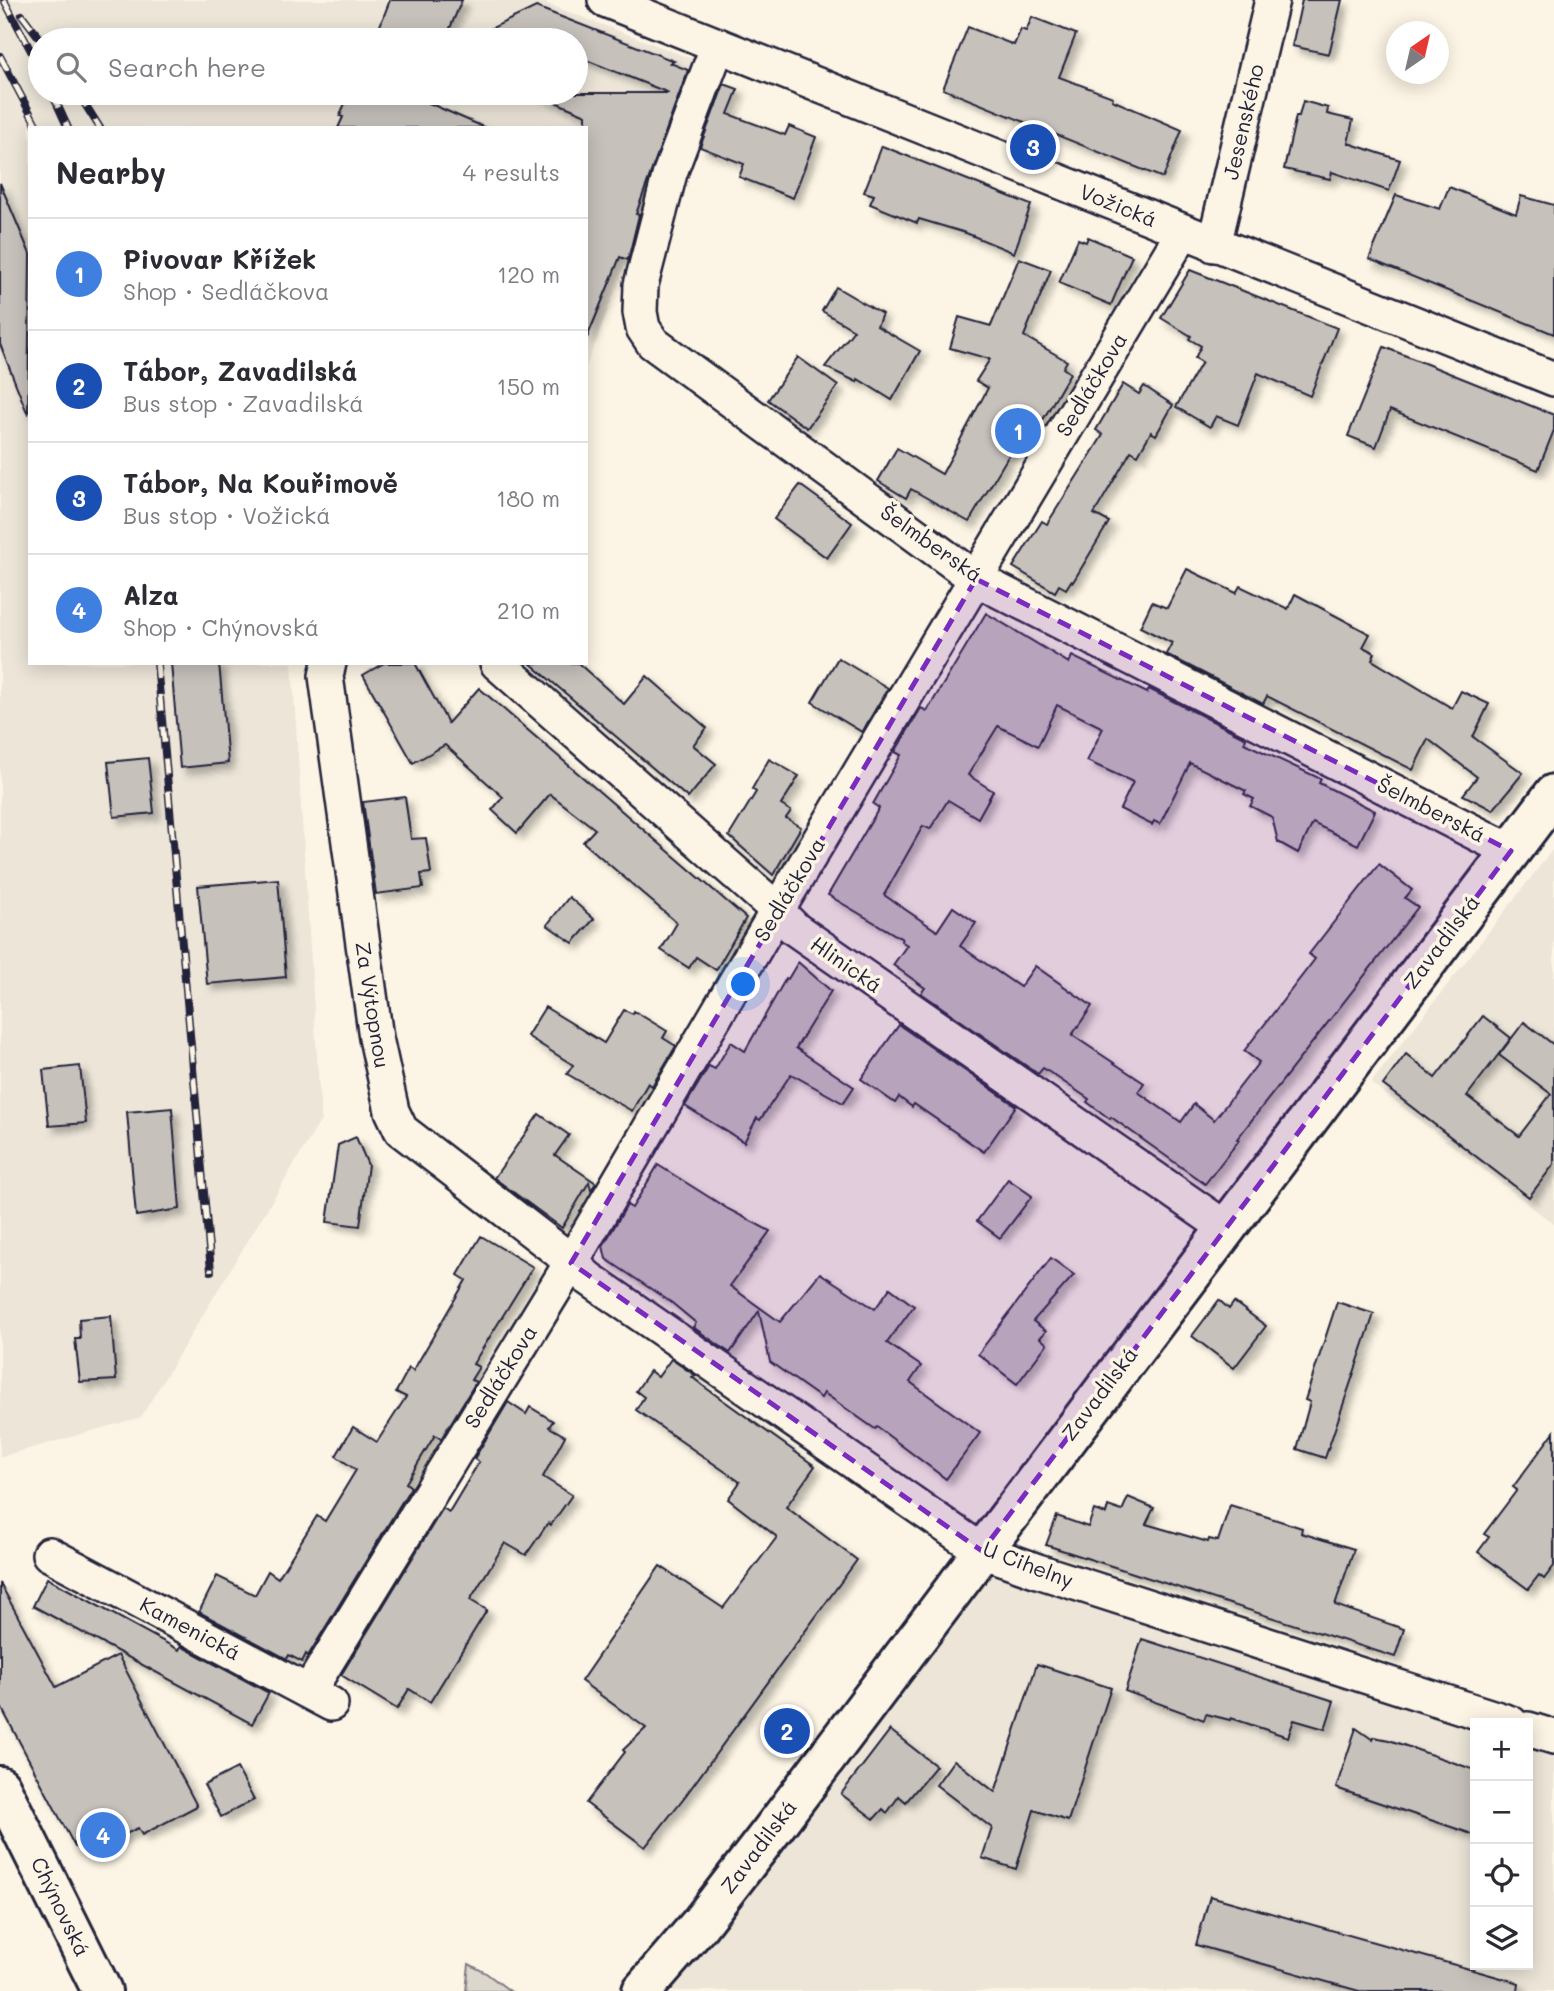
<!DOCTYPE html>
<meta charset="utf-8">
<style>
:root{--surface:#fff;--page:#f2f2f3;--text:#2b2b33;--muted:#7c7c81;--line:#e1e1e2;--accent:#c8321e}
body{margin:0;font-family:Mali,sans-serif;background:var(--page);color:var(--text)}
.controls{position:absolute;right:21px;bottom:21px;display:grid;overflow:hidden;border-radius:0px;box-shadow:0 4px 18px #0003}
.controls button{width:63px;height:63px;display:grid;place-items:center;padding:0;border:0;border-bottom:2px solid var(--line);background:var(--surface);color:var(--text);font:35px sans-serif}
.compass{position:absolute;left:1386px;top:21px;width:63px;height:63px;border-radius:50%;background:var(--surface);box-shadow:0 4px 18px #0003;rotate:34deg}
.you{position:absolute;left:744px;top:985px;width:24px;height:24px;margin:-18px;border:5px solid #fff;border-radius:50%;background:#1a73e8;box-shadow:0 0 0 10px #1a73e833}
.badge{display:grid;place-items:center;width:46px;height:46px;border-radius:50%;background:var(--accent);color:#fff;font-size:23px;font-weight:700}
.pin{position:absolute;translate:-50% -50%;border:4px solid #fff;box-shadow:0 2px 7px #0006}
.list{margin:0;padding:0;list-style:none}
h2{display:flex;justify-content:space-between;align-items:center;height:91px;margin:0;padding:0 28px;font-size:30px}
h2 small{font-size:23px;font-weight:400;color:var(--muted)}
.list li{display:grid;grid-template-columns:46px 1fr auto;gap:21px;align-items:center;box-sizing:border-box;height:112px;padding:0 28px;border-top:2px solid var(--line)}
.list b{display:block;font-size:26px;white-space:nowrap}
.list p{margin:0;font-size:23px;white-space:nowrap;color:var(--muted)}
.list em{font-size:23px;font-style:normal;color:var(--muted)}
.icon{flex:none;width:38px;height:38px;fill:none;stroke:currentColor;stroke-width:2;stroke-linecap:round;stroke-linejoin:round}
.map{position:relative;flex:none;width:1554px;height:1991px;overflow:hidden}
.search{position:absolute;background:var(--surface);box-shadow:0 4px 18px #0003;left:28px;top:28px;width:560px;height:77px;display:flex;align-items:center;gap:18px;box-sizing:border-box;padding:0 24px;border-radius:38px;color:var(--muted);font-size:26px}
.panel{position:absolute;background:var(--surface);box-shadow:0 4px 18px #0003;left:28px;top:126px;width:560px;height:539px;border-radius:0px}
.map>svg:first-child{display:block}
</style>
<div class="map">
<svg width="1554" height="1991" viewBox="0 0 1554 1991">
<defs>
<filter id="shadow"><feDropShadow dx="6" dy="6" stdDeviation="3.5" flood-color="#0004"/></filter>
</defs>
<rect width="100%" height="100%" fill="#fcf5e5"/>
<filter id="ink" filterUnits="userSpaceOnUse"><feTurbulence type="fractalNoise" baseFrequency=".0143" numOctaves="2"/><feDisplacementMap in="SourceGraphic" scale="14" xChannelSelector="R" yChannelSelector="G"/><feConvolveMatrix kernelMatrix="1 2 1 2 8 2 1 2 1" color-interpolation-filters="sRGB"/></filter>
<g filter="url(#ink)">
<!-- built -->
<g fill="#ece5d8" fill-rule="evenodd">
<path d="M0,0H537L703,63L586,367V128H30V663H292L321,1120L141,1417L0,1457ZM40,40H576V93H40Z"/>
<polygon points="1554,848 1554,1224 1371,1083"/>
<polygon points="993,1567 1475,1730 1475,1965 1528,1965 1528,1748 1542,1753 1554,1737 1554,1991 651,1991"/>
</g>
<!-- green -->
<polygon fill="#dcd6cc" stroke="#7f7c84" stroke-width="2" points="469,1964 486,1973 510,1991 466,1991"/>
<!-- building -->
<g fill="#c6c1bb" stroke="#22223b" stroke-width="2" filter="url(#shadow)">
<polygon points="390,0 462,0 445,40 400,40 378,31"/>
<polygon points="1302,0 1342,0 1329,54 1292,46"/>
<polygon points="536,7 674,61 670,63 688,70 636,214 639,215 628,260 620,257 587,338 586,115 534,93 669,93 576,56 576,40 467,40"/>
<polygon points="1032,17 1076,34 1059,77 1113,97 1112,100 1182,130 1163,178 943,89 968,27 1014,45 1021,29 1026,31"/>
<polygon points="724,84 738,89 728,114 785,135 789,126 816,137 793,198 739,177 744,164 700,147"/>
<polygon points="349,93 406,93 486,128 338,128 343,117 340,116"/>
<polygon points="1303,101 1328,108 1327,114 1353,120 1348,143 1400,160 1389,191 1332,172 1330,179 1284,169 1296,116 1299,116"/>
<polygon points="882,146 1031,205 1014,253 966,233 919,219 917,223 870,204 874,195 864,192"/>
<polygon points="0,183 30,254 28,415 0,344"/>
<polygon points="1449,187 1516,214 1521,196 1554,205 1554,334 1369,259 1396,195 1440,209"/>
<polygon points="1088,237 1132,256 1111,305 1059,283 1078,239 1086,242"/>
<polygon points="1019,258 1051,270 1024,336 1067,361 1063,368 1070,373 1026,449 1016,443 969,522 911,489 906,498 878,481 897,448 942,474 988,388 976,381 990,359 950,348 959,317 991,326"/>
<polygon points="1190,270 1337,328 1310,396 1258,373 1238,425 1216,416 1210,427 1176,407 1202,362 1195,358 1201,346 1189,339 1191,336 1161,318"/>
<polygon points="836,287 882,314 877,326 920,351 892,400 858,379 857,382 825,367 854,330 822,311"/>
<polygon points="1384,347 1554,415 1554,430 1538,470 1390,410 1376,447 1348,436"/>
<polygon points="798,357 838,386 807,428 768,400"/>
<polygon points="1123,384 1139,394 1144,386 1173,405 1156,435 1151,432 1138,455 1131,451 1094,514 1109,522 1073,582 1071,581 1066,589 1059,585 1055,592 1013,567 1042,521 1047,524 1103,435 1096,430"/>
<polygon points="800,485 852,523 827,558 774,519"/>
<polygon points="1187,569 1236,593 1240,586 1288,609 1295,594 1370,634 1363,647 1375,653 1372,660 1452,708 1461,691 1489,704 1473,737 1523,773 1493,810 1463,795 1477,777 1428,739 1413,770 1267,696 1263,704 1166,654 1172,643 1140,627 1152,602 1167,608"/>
<polygon points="986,613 1069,663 1072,656 1147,693 1149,689 1246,738 1244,743 1321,779 1319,783 1375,811 1358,845 1313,823 1298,853 1278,842 1272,817 1250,806 1254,799 1244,794 1246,791 1190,763 1160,824 1154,821 1152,825 1120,809 1133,782 1087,761 1103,728 1057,705 1038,746 998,726 968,775 993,791 978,818 948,800 930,829 923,826 884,895 937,931 953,907 976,923 960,946 1020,987 1035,966 1092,1006 1072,1035 1144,1083 1138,1092 1181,1122 1194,1104 1214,1120 1259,1062 1244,1051 1315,959 1309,954 1379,864 1412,890 1405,898 1418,907 1237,1139 1239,1140 1205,1184 1111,1117 1110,1119 1087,1102 1089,1099 1043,1068 1038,1074 921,993 925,988 893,965 907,945 901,941 902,939 828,895 879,808 873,804 901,755 895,752 921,708 927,711"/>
<polygon points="838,658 888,688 862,732 812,702"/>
<polygon points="171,663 219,663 228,763 180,768"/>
<polygon points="384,663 415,663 448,723 479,688 746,918 716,970 696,957 689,968 661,950 677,923 583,842 595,829 550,794 517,833 492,810 503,797 445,745 413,763 363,675"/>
<polygon points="530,663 578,663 624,704 647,676 707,728 693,745 716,764 688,798"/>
<polygon points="148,758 154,813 114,817 108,762"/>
<polygon points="769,759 799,776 781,805 791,811 786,818 801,827 773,875 729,836 756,792 752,789"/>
<polygon points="405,797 411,839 426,838 431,873 421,874 423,888 376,894 363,802"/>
<polygon points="278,879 286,977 207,984 198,886"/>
<polygon points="569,897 594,919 573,943 547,925"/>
<polygon points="798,962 831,991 796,1048 854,1087 843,1103 791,1074 760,1120 757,1118 744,1142 685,1106 709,1066 715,1069 731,1042 745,1051 786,978 788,979"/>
<polygon points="545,1007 604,1043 624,1010 633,1014 634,1011 667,1031 663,1038 676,1046 652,1086 648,1083 632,1111 567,1074 573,1065 527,1036"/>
<polygon points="1483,1016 1511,1038 1467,1096 1519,1136 1551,1094 1499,1055 1524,1022 1554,1045 1554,1164 1529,1197 1383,1085 1406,1054 1435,1078"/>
<polygon points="899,1025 1016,1106 984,1152 914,1104 912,1107 899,1097 895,1103 861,1079"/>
<polygon points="80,1066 86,1123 49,1126 43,1070"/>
<polygon points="172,1108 180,1209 136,1216 127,1112"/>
<polygon points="539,1114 569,1135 555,1155 596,1183 591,1190 589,1182 562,1228 494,1178"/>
<polygon points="356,1137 368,1165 360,1226 327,1222 338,1145"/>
<polygon points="658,1165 728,1209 770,1231 730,1286 780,1322 820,1273 875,1309 890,1288 914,1306 887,1343 921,1366 910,1382 980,1433 946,1479 877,1427 875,1429 824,1393 821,1398 770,1362 759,1311 730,1353 693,1327 696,1323 672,1303 606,1259 603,1246 627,1205 632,1208"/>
<polygon points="1008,1179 1032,1196 1000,1238 977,1221"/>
<polygon points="481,1236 533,1267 473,1364 479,1367 471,1380 476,1382 441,1439 435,1435 406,1483 411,1487 308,1656 306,1654 302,1662 289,1655 287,1659 199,1612 217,1576 255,1595 268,1571 278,1578 317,1516 325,1521 356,1470 336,1456 353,1427 377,1442 406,1397 396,1392 409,1368 413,1371 466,1280 458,1275"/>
<polygon points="1051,1258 1074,1275 1033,1321 1046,1331 1040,1338 1047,1344 1017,1384 978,1354"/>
<polygon points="1219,1300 1229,1309 1234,1302 1266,1326 1234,1368 1192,1336"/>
<polygon points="1337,1302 1374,1314 1325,1458 1297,1449 1310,1402 1305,1400"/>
<polygon points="111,1316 116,1380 80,1382 75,1339 80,1339 79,1319"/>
<polygon points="671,1359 696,1376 692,1377 706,1388 815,1466 786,1507 857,1560 686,1795 645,1847 586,1803 625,1752 623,1750 646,1728 581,1681 660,1566 723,1608 777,1537 728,1499 740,1482 636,1410 644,1397 636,1391 650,1371 658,1377"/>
<polygon points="508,1402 526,1414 530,1407 553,1421 549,1427 565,1436 543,1477 572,1495 551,1525 548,1523 526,1555 505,1543 470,1600 487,1610 430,1702 409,1689 397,1709 341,1675 443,1508 449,1512 479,1462 474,1459"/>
<polygon points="1554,1432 1554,1566 1544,1579 1539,1575 1528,1589 1478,1552 1489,1537 1484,1534 1517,1490 1513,1487"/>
<polygon points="1128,1497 1154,1508 1146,1524 1208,1542 1209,1539 1218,1541 1230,1505 1302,1528 1301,1533 1354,1549 1335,1605 1404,1629 1395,1657 1046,1545 1057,1516 1088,1527 1094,1510 1106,1514 1108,1506 1122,1511"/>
<polygon points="47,1578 179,1650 181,1646 269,1693 252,1724 33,1606"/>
<polygon points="0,1583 56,1687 118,1655 197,1806 142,1835 138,1828 91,1851 75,1847 0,1705"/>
<polygon points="1142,1639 1334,1701 1325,1729 1294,1720 1288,1737 1231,1718 1230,1720 1206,1714 1204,1720 1125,1691"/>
<polygon points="1037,1664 1111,1688 1068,1821 1034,1810 1016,1869 982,1858 992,1828 936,1785 954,1760 995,1792"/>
<polygon points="1356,1728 1373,1740 1374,1737 1389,1740 1475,1770 1475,1835 1336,1788"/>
<polygon points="890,1730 936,1766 906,1802 899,1796 887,1813 883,1809 874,1819 841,1794"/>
<polygon points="237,1768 254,1800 221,1817 204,1785"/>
<polygon points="1210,1896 1519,1983 1518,1991 1359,1991 1196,1945"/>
</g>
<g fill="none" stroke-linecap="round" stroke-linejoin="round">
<!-- street casing -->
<g stroke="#22223b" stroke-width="38">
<g id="street">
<polyline points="605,0 1554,379"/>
<polyline points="718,45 670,173 641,285 640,312 643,328 653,343 976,579 1511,851"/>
<polyline points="1214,245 1272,0"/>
<polyline points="329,663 326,676 376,1038 392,1111 401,1130 557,1250 588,1278 982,1551 1038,1571 1511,1723"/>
<polyline points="497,663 766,900 795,929 1226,1228"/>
<polyline points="49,1554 331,1704"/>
<polyline points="309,1691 571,1263 777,911 1183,232"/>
<polyline points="1528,1729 1554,1737"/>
</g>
</g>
<!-- secondary casing -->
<g stroke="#22223b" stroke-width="44">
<g id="secondary">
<polyline points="0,1786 102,1991"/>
<polyline points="642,1991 699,1925 770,1833 1554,794"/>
</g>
</g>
<!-- street -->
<use href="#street" stroke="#fcf5e5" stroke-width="33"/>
<!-- secondary -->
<use href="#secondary" stroke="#fcf5e5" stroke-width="38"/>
<!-- rail casing -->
<g stroke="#22223b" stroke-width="8">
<g id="rail">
<polyline points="4,0 40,68"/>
<polyline points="22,15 41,40"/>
<polyline points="0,56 38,128"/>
<polyline points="52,93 68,128"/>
<polyline points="78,93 100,128"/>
<polyline points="157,663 211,1271"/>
</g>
</g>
<!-- rail -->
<use href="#rail" stroke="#fcf5e5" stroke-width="5" stroke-dasharray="16" stroke-linecap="butt"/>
</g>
</g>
<!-- marked area -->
<path fill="#7b2cbf" fill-opacity="0.2" stroke="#7b2cbf" stroke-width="5" stroke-dasharray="14 9" stroke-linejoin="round" d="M976,579L1511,851L982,1551L571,1263Z"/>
<g text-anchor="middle" stroke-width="7" stroke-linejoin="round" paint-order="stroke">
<!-- street labels -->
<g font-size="21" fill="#22223b" stroke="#fcf5e5">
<text transform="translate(1244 122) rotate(-77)" y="7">Jesenského</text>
<text transform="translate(1118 206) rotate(22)" y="7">Vožická</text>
<text transform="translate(1092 385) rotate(-59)" y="7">Sedláčkova</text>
<text transform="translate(931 544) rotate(35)" y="7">Šelmberská</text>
<text transform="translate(1431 810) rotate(27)" y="7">Šelmberská</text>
<text transform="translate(790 890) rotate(-59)" y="7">Sedláčkova</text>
<text transform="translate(1442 942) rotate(-53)" y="7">Zavadilská</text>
<text transform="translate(846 965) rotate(35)" y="7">Hlinická</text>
<text transform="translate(372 1005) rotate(81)" y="7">Za Výtopnou</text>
<text transform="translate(501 1377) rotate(-58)" y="7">Sedláčkova</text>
<text transform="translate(1100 1394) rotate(-53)" y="7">Zavadilská</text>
<text transform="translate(1028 1565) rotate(21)" y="7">U Cihelny</text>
<text transform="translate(190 1629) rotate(28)" y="7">Kamenická</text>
<text transform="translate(759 1847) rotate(-53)" y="7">Zavadilská</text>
<text transform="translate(60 1907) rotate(64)" y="7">Chýnovská</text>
</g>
</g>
</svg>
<div class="controls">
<button>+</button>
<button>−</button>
<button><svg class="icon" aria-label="locate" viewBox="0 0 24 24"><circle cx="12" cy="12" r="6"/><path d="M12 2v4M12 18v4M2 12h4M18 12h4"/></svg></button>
<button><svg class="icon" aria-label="layers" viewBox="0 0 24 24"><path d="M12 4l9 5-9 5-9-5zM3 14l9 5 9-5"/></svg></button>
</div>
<svg class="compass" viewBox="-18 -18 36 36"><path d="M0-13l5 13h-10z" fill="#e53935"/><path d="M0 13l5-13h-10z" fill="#7c7c81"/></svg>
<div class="you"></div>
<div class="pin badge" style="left:1018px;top:431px;background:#3f7fe0">1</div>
<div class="pin badge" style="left:787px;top:1731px;background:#1a4fb4">2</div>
<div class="pin badge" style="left:1033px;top:147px;background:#1a4fb4">3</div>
<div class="pin badge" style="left:103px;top:1835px;background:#3f7fe0">4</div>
<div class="search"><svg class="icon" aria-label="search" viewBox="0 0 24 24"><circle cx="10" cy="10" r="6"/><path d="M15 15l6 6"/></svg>Search here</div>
<section class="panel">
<h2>Nearby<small>4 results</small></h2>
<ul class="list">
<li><span class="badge" style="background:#3f7fe0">1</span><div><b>Pivovar Křížek</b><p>Shop · Sedláčkova</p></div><em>120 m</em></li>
<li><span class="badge" style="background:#1a4fb4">2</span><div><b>Tábor, Zavadilská</b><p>Bus stop · Zavadilská</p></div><em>150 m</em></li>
<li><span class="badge" style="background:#1a4fb4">3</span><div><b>Tábor, Na Kouřimově</b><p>Bus stop · Vožická</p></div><em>180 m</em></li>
<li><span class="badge" style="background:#3f7fe0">4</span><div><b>Alza</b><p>Shop · Chýnovská</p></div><em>210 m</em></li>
</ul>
</section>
</div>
